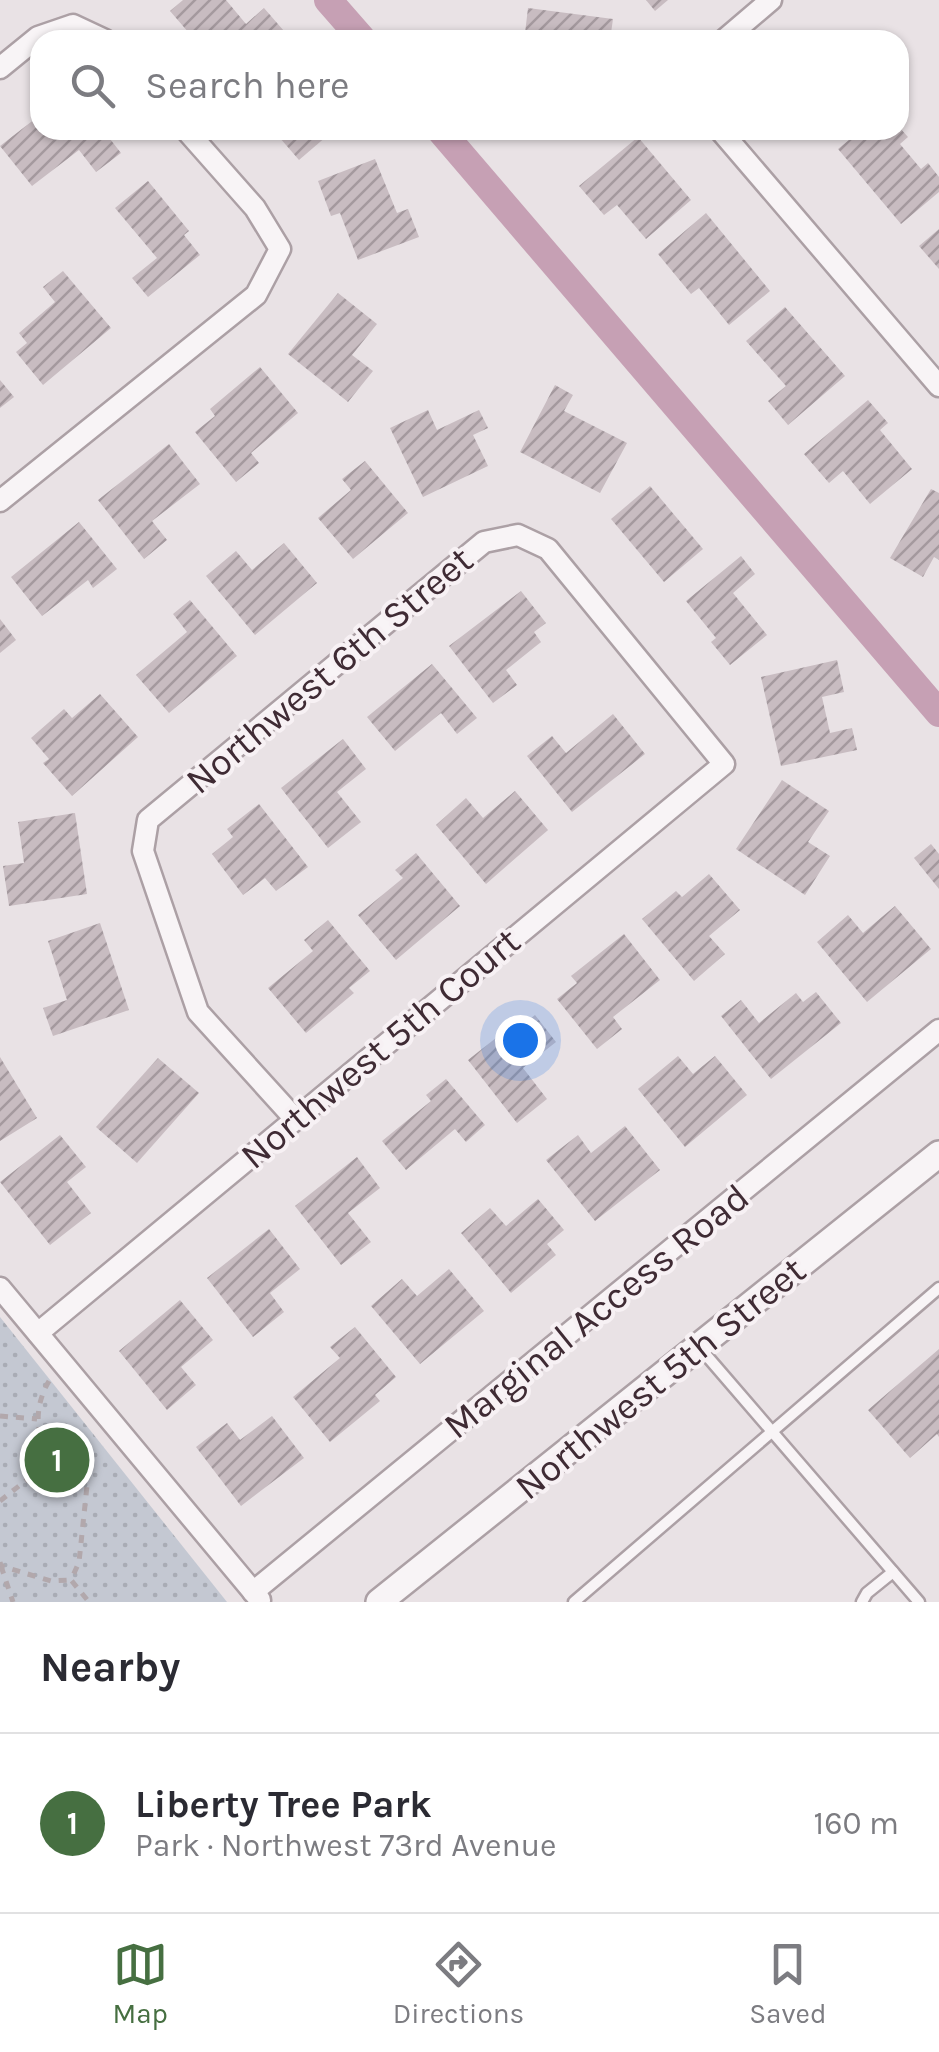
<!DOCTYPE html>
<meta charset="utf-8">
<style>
:root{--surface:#fff;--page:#f2f2f3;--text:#2b2b33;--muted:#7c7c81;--line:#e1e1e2;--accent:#466f41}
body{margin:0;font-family:Karla,sans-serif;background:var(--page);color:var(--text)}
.you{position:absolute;left:520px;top:1040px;width:35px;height:35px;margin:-25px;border:8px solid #fff;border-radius:50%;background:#1a73e8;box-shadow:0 0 0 15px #1a73e833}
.badge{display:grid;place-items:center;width:65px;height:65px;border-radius:50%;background:var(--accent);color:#fff;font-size:32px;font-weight:700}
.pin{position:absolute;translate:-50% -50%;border:5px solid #fff;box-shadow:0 2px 10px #0006}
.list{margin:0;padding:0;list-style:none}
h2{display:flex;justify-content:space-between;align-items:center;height:130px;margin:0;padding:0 40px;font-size:42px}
h2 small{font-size:32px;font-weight:400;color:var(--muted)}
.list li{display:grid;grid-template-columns:65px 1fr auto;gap:30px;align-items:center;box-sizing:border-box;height:180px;padding:0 40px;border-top:2px solid var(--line)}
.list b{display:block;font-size:38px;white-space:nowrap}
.list p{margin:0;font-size:32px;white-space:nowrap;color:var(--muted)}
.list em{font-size:32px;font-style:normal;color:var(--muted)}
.icon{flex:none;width:55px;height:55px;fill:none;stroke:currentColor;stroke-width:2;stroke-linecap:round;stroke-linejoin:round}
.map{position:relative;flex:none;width:939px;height:1602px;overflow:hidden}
.search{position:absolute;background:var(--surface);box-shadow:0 2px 8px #0004;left:30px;right:30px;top:30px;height:110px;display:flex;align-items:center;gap:25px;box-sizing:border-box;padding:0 35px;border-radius:30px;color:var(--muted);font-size:38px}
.sheet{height:310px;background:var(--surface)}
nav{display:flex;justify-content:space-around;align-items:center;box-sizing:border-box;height:140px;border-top:2px solid var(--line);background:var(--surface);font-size:28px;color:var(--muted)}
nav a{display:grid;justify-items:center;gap:5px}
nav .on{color:var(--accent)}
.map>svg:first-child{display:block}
</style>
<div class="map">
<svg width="939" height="1602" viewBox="0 0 939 1602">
<defs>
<pattern id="grass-dots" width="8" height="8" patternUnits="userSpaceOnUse" patternTransform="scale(2.5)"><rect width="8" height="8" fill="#c4c8d2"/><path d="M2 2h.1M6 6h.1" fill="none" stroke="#a9acb5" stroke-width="1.8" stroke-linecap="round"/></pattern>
<pattern id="building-hatch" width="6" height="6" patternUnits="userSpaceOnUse" patternTransform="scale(2.5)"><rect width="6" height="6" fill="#c8bcc1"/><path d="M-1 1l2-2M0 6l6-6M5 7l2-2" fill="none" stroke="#a4999e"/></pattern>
</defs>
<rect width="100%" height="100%" fill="#e9e2e5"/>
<!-- grass -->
<polygon fill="url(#grass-dots)" points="0,1317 227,1602 0,1602"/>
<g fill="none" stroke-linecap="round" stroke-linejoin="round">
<!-- canal -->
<g stroke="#c6a0b4" stroke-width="28">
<polyline points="328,0 363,40"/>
<polyline points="440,130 939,713"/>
</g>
</g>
<!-- building -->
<g fill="url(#building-hatch)">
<polygon points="183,0 226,0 246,24 264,8 284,31 273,40 195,40 170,11"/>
<polygon points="646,0 668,0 655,11"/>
<polygon points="528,8 613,19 610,40 548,40 549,36 525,33"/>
<polygon points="40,115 40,130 103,130 121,153 96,172 79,150 32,186 0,146"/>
<polygon points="899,127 908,137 900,144 921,169 928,163 939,177 939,192 901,224 838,149 861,130 899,130"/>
<polygon points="273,130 334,130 299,160"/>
<polygon points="800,130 820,130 808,140"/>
<polygon points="638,137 691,200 646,239 617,205 604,215 579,186"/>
<polygon points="375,159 397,213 408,209 419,237 358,260 340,213 331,216 318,181"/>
<polygon points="148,181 189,231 184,235 200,255 148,297 132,278 157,258 115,208"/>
<polygon points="706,213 770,291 729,325 699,288 691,294 658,254"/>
<polygon points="939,229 939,269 919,246"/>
<polygon points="63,271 111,328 43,385 16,352 27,343 19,333 55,302 43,287"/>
<polygon points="338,293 377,324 352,355 373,371 348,402 288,354"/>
<polygon points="785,307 845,376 788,425 768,401 786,386 746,341"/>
<polygon points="260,367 298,413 251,453 259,463 236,482 195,432 215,416 210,409"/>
<polygon points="0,380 14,397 0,408"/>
<polygon points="555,385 573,395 564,411 627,443 600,493 520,452"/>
<polygon points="868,400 888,423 880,430 912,469 870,504 843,471 829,483 804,454"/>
<polygon points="428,410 437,430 479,410 488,428 473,435 488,466 423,497 390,428"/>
<polygon points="169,444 200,484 152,521 167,540 144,559 98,500"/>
<polygon points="365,461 408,513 353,559 318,518 351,490 342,479"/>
<polygon points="650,486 703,549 664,582 611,519"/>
<polygon points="931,489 939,493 939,560 934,557 923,577 890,558"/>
<polygon points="79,522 117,569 93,588 88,580 42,616 11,577"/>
<polygon points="284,543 317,583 255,635 206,576 236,551 252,570"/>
<polygon points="741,556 755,574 733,593 767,635 730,665 711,642 716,638 686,601"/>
<polygon points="521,591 546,623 534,632 541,642 506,670 517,685 493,703 449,646"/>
<polygon points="190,600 237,656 169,713 136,675 187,632 173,614"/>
<polygon points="0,619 16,640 0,653"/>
<polygon points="837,660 844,692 822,697 830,733 852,728 857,750 781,766 761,677"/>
<polygon points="432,664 477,718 457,734 441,713 395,751 367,717"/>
<polygon points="100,694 138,737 72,796 43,763 49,759 31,738 64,709 72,718"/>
<polygon points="613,714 645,754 572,812 527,756 552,736 566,753"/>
<polygon points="343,739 366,769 337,792 361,822 328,848 281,788"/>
<polygon points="782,780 829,811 808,842 830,856 805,895 736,849"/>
<polygon points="515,791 548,830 486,884 436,825 466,798 483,818"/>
<polygon points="259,804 308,867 276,891 265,878 243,895 212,854 233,837 227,829"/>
<polygon points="75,813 87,894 9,906 3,866 24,863 18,822"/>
<polygon points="931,844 939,854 939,889 914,858"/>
<polygon points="416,853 460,906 396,960 358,915 403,878 395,870"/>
<polygon points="709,874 740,910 709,936 725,954 694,981 642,919 676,891 682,897"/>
<polygon points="895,906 931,949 867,1002 817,942 848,915 863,933"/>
<polygon points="328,920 370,971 349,988 354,993 306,1033 268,988 313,951 304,940"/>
<polygon points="100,923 129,1010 53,1036 43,1008 67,1000 48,941"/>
<polygon points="624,934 660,980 613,1017 622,1029 597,1049 557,999 577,983 571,976"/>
<polygon points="816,992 841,1023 771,1079 721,1016 741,1000 759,1023 796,993 803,1002"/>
<polygon points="535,1015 556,1042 523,1068 547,1099 517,1123 468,1060 501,1034 504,1039"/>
<polygon points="678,1056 693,1074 715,1056 747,1095 685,1147 638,1089"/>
<polygon points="0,1057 37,1118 0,1141"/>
<polygon points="158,1058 199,1093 137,1163 96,1127"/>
<polygon points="446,1079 485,1125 466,1142 455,1129 406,1170 382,1141 431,1101 426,1095"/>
<polygon points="625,1126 660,1170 595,1221 546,1160 578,1135 591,1153"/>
<polygon points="60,1135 86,1167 67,1182 91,1213 50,1245 0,1182"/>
<polygon points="357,1157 380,1188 348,1213 371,1242 341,1265 295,1206"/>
<polygon points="538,1199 564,1230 547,1244 556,1255 511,1293 461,1233 490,1208 506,1226"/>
<polygon points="269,1229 300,1269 270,1293 284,1312 253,1337 207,1278"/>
<polygon points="449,1269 484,1311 420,1364 371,1306 402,1279 417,1296"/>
<polygon points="180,1300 213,1340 181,1367 196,1385 167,1410 119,1351"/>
<polygon points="355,1327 396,1377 375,1395 380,1401 330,1442 293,1397 340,1358 330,1347"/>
<polygon points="939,1349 939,1437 937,1434 910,1458 868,1410"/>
<polygon points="272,1416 304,1458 241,1506 196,1447 227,1423 240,1440"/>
</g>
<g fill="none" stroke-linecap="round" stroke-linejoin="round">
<!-- service casing -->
<g stroke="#aca0a5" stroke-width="15">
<g id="service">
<polyline points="700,1348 919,1602"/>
<polyline points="574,1602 939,1288"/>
<polyline points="862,1602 867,1593 893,1572"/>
</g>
</g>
<!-- minor casing -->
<g stroke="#aca0a5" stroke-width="25">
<g id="minor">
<polyline points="724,40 771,0"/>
<polyline points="0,68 38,37 73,25 105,40"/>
<polyline points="720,130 939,386"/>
<polyline points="0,501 256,295 280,249 255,208 186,130"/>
<polyline points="0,1288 260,1600"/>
<polyline points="38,1333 724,764 548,549 518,535 484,542 148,820 143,851 198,1012 295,1119"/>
<polyline points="253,1592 939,1030"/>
</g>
</g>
<!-- tertiary casing -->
<g stroke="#aca0a5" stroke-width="30">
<polyline id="tertiary" points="379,1602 939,1154"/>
</g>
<!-- path -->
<g stroke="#b2a8ac" stroke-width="5" stroke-dasharray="8 8" stroke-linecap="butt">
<path d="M49,1381C34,1406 33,1440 56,1461C66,1470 78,1477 87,1486L79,1562L71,1580L89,1602"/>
<polyline points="0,1416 37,1419"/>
<polyline points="0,1501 53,1459"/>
<polyline points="0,1562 1,1566 51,1581 71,1580"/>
<polyline points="1,1566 13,1602"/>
</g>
<!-- service -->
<use href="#service" stroke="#f8f4f6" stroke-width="10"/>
<!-- minor -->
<use href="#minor" stroke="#f8f4f6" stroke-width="20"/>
<!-- tertiary -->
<use href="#tertiary" stroke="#f8f4f6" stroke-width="25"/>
</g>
<g text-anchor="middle" stroke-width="8" stroke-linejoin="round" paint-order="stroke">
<!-- street labels -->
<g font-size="38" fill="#3f2b34" stroke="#f7f1f4">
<text transform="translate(329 670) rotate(-40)" y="13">Northwest 6th Street</text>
<text transform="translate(380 1048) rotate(-40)" y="13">Northwest 5th Court</text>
<text transform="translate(596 1311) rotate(-39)" y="13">Marginal Access Road</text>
<text transform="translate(660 1378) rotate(-39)" y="13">Northwest 5th Street</text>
</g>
</g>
</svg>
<div class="you"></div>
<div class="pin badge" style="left:57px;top:1460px">1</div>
<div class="search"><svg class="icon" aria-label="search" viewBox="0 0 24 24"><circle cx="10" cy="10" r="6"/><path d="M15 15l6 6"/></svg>Search here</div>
</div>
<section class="sheet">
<h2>Nearby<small></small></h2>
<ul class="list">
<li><span class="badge">1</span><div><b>Liberty Tree Park</b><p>Park · Northwest 73rd Avenue</p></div><em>160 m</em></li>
</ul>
</section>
<nav>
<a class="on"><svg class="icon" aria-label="map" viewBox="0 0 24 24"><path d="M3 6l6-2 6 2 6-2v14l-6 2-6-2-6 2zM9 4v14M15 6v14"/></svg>Map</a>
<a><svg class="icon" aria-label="directions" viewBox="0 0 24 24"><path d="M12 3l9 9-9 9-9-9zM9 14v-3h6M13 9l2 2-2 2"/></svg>Directions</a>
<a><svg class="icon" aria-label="saved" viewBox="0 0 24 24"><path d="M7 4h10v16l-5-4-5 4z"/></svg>Saved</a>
</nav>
